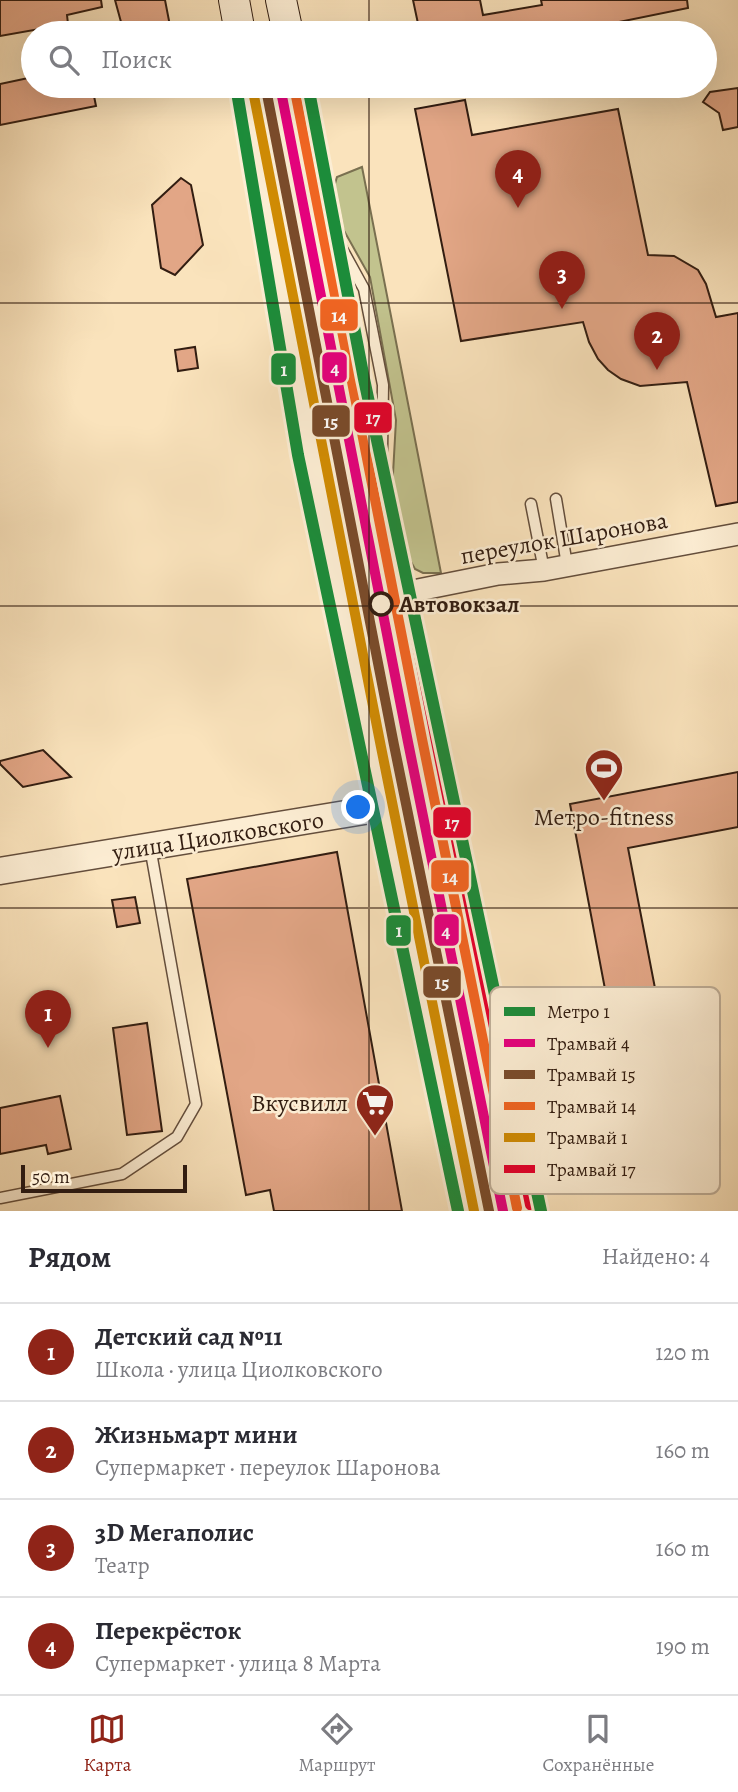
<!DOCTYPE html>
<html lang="ru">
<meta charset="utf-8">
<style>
:root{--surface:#fff;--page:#f7f7f7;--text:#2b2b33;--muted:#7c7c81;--line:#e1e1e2;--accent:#8f2418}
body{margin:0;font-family:Alegreya,serif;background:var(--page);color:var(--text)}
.scale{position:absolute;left:21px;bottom:18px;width:166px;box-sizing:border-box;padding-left:7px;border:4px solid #321d11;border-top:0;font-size:19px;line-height:24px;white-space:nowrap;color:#321d11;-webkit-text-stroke:5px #fcedd3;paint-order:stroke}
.you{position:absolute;left:359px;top:808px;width:24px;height:24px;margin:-18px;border:5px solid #fff;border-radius:50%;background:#1a73e8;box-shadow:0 0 0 10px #1a73e833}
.badge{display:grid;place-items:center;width:46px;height:46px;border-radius:50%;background:var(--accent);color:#fff;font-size:23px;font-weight:700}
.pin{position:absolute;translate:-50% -58px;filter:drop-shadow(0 2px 4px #0008)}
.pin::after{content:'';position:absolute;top:37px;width:24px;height:21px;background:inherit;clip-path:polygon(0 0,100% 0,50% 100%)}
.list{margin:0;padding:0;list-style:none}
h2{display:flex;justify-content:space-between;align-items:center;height:91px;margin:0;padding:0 28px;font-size:30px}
h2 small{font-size:23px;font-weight:400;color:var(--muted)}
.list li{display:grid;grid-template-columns:46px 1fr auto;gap:21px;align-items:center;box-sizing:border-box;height:98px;padding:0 28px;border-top:2px solid var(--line)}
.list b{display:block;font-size:26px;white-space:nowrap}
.list p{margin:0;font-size:23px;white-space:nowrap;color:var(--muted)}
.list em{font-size:23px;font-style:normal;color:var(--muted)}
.icon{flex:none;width:38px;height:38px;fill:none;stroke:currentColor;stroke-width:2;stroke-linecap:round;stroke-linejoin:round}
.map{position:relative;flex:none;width:738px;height:1211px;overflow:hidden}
.search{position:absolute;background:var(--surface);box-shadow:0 7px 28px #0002;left:21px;right:21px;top:21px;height:77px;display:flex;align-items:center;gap:18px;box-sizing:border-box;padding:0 24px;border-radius:38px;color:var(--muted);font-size:26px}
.sheet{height:483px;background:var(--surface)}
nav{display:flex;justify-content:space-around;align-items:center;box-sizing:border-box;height:98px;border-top:2px solid var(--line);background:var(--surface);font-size:19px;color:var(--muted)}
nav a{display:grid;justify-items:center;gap:4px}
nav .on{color:var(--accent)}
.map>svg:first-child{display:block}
</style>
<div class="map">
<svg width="738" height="1211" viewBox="0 0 738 1211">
<rect width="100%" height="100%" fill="#fae3bc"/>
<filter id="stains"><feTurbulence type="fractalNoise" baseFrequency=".00286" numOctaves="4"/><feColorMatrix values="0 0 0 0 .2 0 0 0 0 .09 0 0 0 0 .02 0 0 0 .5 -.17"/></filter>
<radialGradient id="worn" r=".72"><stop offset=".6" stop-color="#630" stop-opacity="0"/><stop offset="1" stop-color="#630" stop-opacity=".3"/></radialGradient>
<!-- green -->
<polygon fill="#c2c38e" stroke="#7a7050" stroke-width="2" points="362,167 441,573 423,573 415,569 405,551 392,492 396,420 370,277 329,204 337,177"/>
<!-- building -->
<g fill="#e2a686" stroke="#321d11" stroke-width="2">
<polygon points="0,0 101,0 102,7 67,15 68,24 0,36"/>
<polygon points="115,0 165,0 171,31 124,33"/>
<polygon points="413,0 480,0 483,15 542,5 541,0 687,0 688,8 565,33 420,33"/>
<polygon points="33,77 33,86 92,86 96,106 0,125 0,84"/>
<polygon points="738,88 738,127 723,130 719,113 703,102 710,92"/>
<polygon points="465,100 472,135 618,109 648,255 674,256 698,270 706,284 716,317 738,313 738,502 716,506 687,382 640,386 621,379 608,370 598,359 589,342 583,322 461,341 415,109"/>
<polygon points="181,178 191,185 203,245 175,275 161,268 152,205"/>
<polygon points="195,347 198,368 178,371 175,350"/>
<polygon points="43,750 71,777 23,787 0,764 0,761"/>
<polygon points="738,772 738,827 628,848 685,1144 636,1153 570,804"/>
<polygon points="337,852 402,1211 274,1211 270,1190 246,1195 187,879"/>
<polygon points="135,897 140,923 117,927 112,900"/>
<polygon points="147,1023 162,1131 127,1135 113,1028"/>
<polygon points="60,1096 71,1149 48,1154 46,1145 0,1154 0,1108"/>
</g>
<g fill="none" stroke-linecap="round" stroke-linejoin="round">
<!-- service casing -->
<g stroke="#644e3c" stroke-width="13">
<g id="service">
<polyline points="341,247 364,289 383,385 382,451"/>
<polyline points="556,499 567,565"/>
<polyline points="531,504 544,570"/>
<polyline points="0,1198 122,1174 177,1137 196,1104 150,847"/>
</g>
</g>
<!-- minor casing -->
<g stroke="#644e3c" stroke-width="24">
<polyline id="minor" points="398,594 498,574 544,570 738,534"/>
</g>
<!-- tertiary casing -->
<g stroke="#644e3c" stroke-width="29">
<polyline id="tertiary" points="0,871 437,799"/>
</g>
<!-- secondary casing -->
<g stroke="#321d11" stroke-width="32">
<g id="secondary">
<polyline points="234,0 240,33"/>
<polyline points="281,0 288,33"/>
<path d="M250,86L324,471C340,603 375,732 403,862C429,978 450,1095 473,1211"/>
<polyline points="298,86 518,1211"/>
</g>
</g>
<!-- service -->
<use href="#service" stroke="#fcedd3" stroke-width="10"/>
<!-- minor -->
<use href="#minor" stroke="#fcedd3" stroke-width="21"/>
<!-- tertiary -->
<use href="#tertiary" stroke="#fcedd3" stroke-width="26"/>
<!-- secondary -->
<use href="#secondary" stroke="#fcedd3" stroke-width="30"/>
<!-- tram-1 casing -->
<g stroke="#fcedd3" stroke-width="16">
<polyline id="tram-1" points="280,86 408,742 503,1211"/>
</g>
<!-- tram-2 casing -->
<g stroke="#fcedd3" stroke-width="16">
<polyline id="tram-2" points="266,89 394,745 489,1211"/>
</g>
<!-- tram-3 casing -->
<g stroke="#fcedd3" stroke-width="16">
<polyline id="tram-3" points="294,86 422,739 517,1208"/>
</g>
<!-- tram-4 casing -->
<g stroke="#fcedd3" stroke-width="16">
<polyline id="tram-4" points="253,91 381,747 474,1211"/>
</g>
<!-- tram-5 casing -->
<g stroke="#fcedd3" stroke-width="16">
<polyline id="tram-5" points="308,86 435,737 530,1205"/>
</g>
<!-- tram-1 -->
<use href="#tram-1" stroke="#e5007d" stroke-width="10"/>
<!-- tram-2 -->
<use href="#tram-2" stroke="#7a4b2a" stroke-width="10"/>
<!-- tram-3 -->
<use href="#tram-3" stroke="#f26522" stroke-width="10"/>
<!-- tram-4 -->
<use href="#tram-4" stroke="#d08b03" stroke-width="10"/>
<!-- tram-5 -->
<use href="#tram-5" stroke="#e4002b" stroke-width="10"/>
<!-- metro-1 casing -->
<g stroke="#fcedd3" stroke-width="18">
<g id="metro-1">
<polyline points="236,86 298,455 458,1211"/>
<polyline points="308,86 364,379 541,1211"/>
</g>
</g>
<!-- metro-1 -->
<use href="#metro-1" stroke="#1c8c3a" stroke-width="12"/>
</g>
<!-- grid -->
<path fill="none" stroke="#321d11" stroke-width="2" stroke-opacity="0.55" d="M369,0V33M369,86V1211M0,303H738M0,606H738M0,908H738"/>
<!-- icons -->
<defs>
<g id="stadium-pin" transform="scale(2.0125)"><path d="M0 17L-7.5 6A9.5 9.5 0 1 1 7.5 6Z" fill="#8f2418" stroke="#fcedd3"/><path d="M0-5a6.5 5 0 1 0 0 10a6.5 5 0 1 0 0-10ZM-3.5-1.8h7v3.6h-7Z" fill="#fff"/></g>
<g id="supermarket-pin" transform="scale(2.0125)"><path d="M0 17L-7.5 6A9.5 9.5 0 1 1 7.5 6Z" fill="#8f2418" stroke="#fcedd3"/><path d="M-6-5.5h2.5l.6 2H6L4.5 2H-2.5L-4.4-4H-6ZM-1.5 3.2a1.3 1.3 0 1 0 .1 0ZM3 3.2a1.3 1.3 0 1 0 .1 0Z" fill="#fff"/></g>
</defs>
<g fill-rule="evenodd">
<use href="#stadium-pin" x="604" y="768"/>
<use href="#supermarket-pin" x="375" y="1103"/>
</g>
<!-- markers -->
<circle fill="#fcedd3" stroke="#321d11" stroke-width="3.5" cx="381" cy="604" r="11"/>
<g text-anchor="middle" stroke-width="5" stroke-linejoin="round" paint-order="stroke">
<!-- street labels -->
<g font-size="24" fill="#321d11" stroke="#fcedd3">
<text transform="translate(564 538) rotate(-10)" y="8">переулок Шаронова</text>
<text transform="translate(218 836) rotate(-9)" y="8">улица Циолковского</text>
</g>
<!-- stop labels -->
<g font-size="24" font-weight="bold" fill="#321d11" stroke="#fcedd3" text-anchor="start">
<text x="399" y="612">Автовокзал</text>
</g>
<!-- poi labels -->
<g font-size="24" fill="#321d11" stroke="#fcedd3">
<text x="604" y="825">Метро-fitness</text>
<text x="348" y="1111" text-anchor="end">Вкусвилл</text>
</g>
</g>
<!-- legend -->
<rect x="490" y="987" width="230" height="207" rx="10" fill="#fcedd3" stroke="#bfaf99" stroke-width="2"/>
<rect x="504" y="1007" width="31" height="9" fill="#1c8c3a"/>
<rect x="504" y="1039" width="31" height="8" fill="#e5007d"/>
<rect x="504" y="1070" width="31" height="9" fill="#7a4b2a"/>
<rect x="504" y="1102" width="31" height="8" fill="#f26522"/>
<rect x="504" y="1133" width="31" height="9" fill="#d08b03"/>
<rect x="504" y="1165" width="31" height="8" fill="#e4002b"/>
<g font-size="19" fill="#321d11">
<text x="547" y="1018">Метро 1</text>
<text x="547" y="1050">Трамвай 4</text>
<text x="547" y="1081">Трамвай 15</text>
<text x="547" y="1113">Трамвай 14</text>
<text x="547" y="1144">Трамвай 1</text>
<text x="547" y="1176">Трамвай 17</text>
</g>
<g stroke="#fcedd3" stroke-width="2.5">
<rect x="319" y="298" width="40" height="34" rx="7" fill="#f26522"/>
<rect x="321" y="351" width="27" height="33" rx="7" fill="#e5007d"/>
<rect x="270" y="352" width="27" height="34" rx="7" fill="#1c8c3a"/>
<rect x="353" y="401" width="40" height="33" rx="7" fill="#e4002b"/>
<rect x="311" y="404" width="40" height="34" rx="7" fill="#7a4b2a"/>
<rect x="432" y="806" width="40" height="33" rx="7" fill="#e4002b"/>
<rect x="430" y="859" width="40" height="34" rx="7" fill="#f26522"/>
<rect x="433" y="913" width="27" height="34" rx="7" fill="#e5007d"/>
<rect x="385" y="914" width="27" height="33" rx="7" fill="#1c8c3a"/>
<rect x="422" y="965" width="40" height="34" rx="7" fill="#7a4b2a"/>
</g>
<g font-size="19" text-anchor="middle" font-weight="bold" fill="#fff">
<text x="339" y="322">14</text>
<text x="335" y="374">4</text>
<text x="284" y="376">1</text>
<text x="373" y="424">17</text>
<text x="331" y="428">15</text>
<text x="452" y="829">17</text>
<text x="450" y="883">14</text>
<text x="446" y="937">4</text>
<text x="399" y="937">1</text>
<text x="442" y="989">15</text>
</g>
<rect width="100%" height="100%" filter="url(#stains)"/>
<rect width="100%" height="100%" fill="url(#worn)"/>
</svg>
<div class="scale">50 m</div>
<div class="you"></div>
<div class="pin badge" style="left:48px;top:1048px">1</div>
<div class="pin badge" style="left:657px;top:370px">2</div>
<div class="pin badge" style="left:562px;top:309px">3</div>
<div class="pin badge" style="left:518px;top:208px">4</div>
<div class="search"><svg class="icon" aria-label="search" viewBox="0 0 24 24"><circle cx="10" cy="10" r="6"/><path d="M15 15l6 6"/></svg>Поиск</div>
</div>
<section class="sheet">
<h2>Рядом<small>Найдено: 4</small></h2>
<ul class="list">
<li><span class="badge">1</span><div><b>Детский сад №11</b><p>Школа · улица Циолковского</p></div><em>120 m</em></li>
<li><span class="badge">2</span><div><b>Жизньмарт мини</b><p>Супермаркет · переулок Шаронова</p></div><em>160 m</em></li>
<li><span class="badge">3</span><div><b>3D Мегаполис</b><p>Театр</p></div><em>160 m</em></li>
<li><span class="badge">4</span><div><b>Перекрёсток</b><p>Супермаркет · улица 8 Марта</p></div><em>190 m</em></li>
</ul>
</section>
<nav>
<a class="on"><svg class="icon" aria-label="map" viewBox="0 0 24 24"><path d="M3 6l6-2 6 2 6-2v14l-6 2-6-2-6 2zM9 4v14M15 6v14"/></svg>Карта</a>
<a><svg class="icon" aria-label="directions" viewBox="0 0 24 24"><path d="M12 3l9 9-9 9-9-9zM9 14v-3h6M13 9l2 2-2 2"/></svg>Маршрут</a>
<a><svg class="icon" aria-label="saved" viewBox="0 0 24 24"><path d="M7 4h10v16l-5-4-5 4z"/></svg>Сохранённые</a>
</nav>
